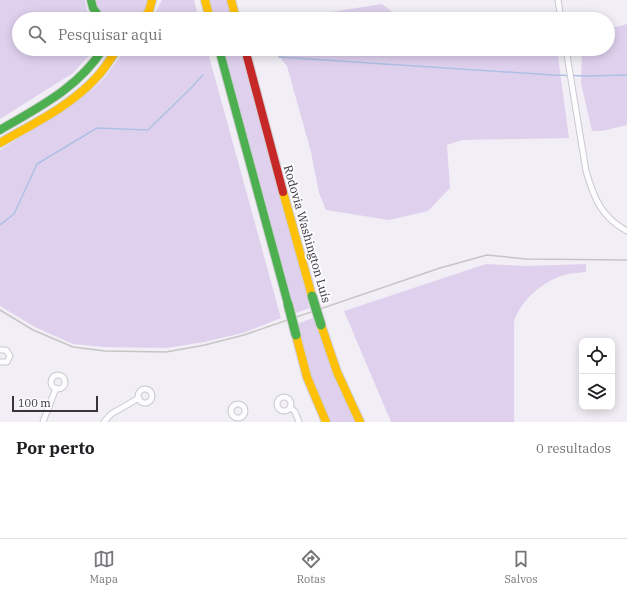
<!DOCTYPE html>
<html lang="pt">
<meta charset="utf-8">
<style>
:root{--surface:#fff;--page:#f2f2f2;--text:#202124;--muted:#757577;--line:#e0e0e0;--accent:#78767b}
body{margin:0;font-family:"IBM Plex Serif",serif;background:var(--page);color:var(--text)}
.controls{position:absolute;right:12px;bottom:12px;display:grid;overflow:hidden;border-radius:8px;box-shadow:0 2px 10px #0003}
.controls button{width:36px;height:36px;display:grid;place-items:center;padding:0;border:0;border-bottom:1px solid var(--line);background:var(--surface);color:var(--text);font:20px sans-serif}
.scale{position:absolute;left:12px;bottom:10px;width:86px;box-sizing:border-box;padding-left:4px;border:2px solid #37353a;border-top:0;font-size:11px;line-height:14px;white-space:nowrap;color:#37353a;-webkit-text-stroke:3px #fcfbfd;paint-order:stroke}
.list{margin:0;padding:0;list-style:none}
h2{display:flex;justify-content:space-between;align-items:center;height:52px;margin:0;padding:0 16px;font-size:17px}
h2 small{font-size:13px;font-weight:400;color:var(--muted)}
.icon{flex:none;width:22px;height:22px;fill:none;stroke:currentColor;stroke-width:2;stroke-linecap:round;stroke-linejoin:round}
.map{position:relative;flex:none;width:627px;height:422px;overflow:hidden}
.search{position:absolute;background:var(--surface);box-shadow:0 2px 10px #0003;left:12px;right:12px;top:12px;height:44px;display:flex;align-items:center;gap:10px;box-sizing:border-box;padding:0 14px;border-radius:22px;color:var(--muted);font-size:15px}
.sheet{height:116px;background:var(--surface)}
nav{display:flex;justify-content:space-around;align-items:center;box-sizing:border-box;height:56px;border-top:1px solid var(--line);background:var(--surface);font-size:11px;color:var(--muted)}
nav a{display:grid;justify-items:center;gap:2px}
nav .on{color:var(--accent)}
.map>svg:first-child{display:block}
</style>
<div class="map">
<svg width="627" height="422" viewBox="0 0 627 422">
<rect width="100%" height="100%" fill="#f1eef5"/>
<!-- green -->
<g fill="#dfd1ee">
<polygon points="0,0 85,0 87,10 93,19 19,19 19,49 95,49 73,73 0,119"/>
<path d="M94,0H149C147,8 145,14 138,19H105L101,16Z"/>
<polygon points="162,0 194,0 199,19 150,19 155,13"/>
<polygon points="210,0 227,0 232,19 215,19"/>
<polygon points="382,4 401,19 307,19 325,13"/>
<polygon points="627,24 627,125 602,131 592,131 581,83 582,49 608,49 608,29"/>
<polygon points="126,49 207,49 281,318 243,333 204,342 166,348 104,347 73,344 35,327 0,306 0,150 70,106 92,90 104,78"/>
<polygon points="223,49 241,49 309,303 308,304 310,308 296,313 294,307 292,307"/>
<polygon points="273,49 557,49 569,138 462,140 447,145 450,188 428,211 389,220 326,210 319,193 311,152 287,66"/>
<path d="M486,264L526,266L586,264V272C579,273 571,273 564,275C543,281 520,301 514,322V422H391L344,311Z"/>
<polygon points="313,318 317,325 356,422 330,422 310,374 297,324"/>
</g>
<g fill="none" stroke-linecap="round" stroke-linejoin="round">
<!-- stream -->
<g stroke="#aec0e4" stroke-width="1.5">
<polyline points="279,57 553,75 588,76 627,75"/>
<polyline points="0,225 14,214 37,164 97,128 148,130 190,89 203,75"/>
</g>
<!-- street casing -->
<g stroke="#c9c8cc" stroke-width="7">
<g id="street">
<polyline points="558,0 561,19"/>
<path d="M566,49L586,171C594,198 601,217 627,231"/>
<polyline points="0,350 6,350 10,356 7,362 0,362"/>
<circle cx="58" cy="382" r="7"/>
<circle cx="145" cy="396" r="7"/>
<circle cx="284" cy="404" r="7"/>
<circle cx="238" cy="411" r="7"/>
<polyline points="290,407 295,412 299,422"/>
<polyline points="43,422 56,388"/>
<polyline points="104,422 111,414 139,398"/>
</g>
</g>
<!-- fast casing -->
<g stroke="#ceccd0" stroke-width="10">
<g id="fast">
<polyline points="91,0 93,8 101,19"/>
<polyline points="219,49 288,304"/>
<path d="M0,130C39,107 78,88 103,49"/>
</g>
</g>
<!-- slow casing -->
<g stroke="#ceccd0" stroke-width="10">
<g id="slow">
<polyline points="205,0 210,19"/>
<polyline points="231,0 236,19"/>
<polyline points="143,19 149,11 152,0"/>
<path d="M0,143C32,124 69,107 95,79C104,70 110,60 117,49"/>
<polyline points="283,192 312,296"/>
<polyline points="321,325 337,372 360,422"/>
<polyline points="296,335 307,377 326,422"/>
</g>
</g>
<!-- jam casing -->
<g stroke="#ceccd0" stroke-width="10">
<polyline id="jam" points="245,49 283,192"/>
</g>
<!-- street -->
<use href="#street" stroke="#fdfcfe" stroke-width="5"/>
<!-- fast -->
<use href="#fast" stroke="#4caf50" stroke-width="8"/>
<!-- slow -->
<use href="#slow" stroke="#ffc107" stroke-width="8"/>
<!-- jam -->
<use href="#jam" stroke="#c62828" stroke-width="8"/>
<!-- rail -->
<polyline stroke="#c6c5c6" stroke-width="1.5" points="0,310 33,330 73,347 105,351 166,352 205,345 244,335 440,268 487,255 526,259 627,260"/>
<!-- fast-bridge casing -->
<g stroke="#ceccd0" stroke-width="11" stroke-linecap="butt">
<g id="fast-bridge">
<polyline points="312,296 321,325"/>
<polyline points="288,304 296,335"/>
</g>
</g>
<!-- fast-bridge -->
<use href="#fast-bridge" stroke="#4caf50" stroke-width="9"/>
</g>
<g text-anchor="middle" stroke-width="4" stroke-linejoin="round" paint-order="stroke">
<!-- street labels -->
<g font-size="12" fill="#37353a" stroke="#fcfbfd">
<text transform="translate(307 234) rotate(74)" y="4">Rodovia Washington Luís</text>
</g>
</g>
</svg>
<div class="controls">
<button><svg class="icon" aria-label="locate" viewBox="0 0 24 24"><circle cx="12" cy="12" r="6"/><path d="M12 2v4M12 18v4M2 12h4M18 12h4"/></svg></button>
<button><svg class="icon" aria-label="layers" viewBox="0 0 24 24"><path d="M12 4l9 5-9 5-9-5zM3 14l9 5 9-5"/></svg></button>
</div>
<div class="scale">100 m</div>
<div class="search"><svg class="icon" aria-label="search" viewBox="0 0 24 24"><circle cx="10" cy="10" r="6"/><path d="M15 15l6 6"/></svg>Pesquisar aqui</div>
</div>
<section class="sheet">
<h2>Por perto<small>0 resultados</small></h2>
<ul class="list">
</ul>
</section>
<nav>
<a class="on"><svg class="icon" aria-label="map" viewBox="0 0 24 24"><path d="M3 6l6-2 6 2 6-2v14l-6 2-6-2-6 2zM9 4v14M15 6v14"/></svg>Mapa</a>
<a><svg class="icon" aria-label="directions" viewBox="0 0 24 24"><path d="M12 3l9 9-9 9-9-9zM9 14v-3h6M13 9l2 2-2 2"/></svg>Rotas</a>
<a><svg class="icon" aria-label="saved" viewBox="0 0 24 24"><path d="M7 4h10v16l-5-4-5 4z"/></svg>Salvos</a>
</nav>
